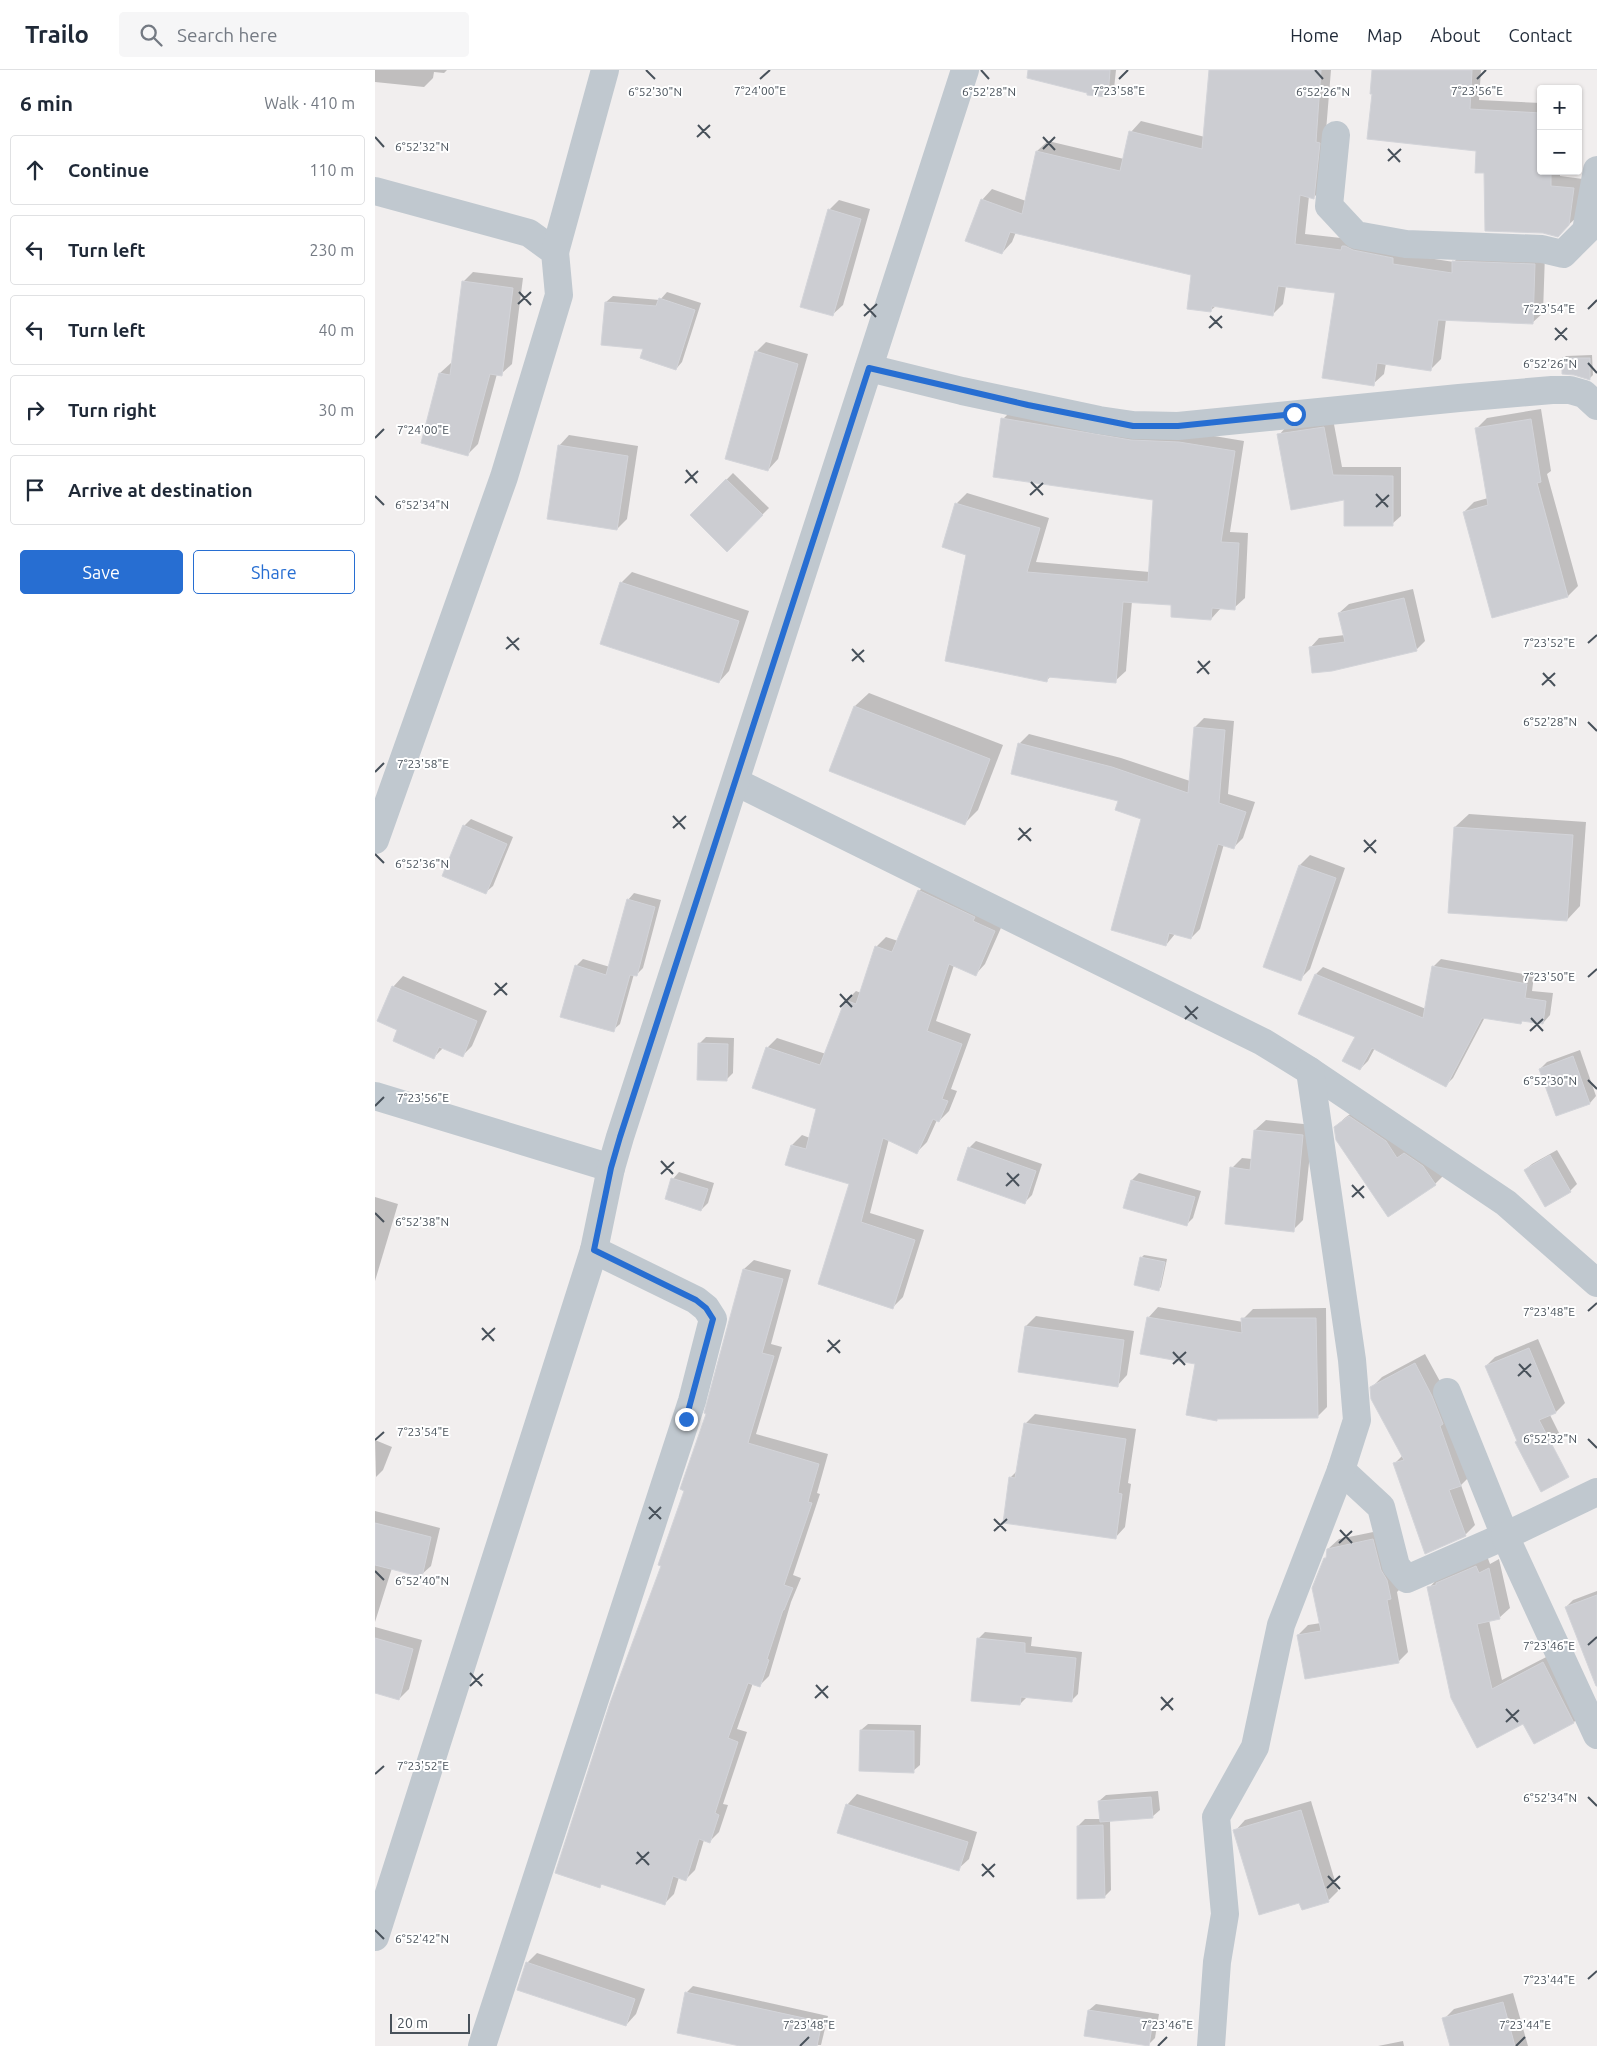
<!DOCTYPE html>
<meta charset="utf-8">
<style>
:root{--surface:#fff;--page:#f6f6f7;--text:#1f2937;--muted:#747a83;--line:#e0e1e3;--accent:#276ed2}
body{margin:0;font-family:Ubuntu,sans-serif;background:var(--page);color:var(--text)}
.controls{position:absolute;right:15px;top:15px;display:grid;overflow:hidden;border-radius:5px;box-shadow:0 1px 4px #0004}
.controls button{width:45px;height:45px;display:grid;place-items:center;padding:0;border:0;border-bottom:1px solid var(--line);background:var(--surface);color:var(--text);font:25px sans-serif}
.scale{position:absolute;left:15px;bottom:12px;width:80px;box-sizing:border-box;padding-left:5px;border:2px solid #48515a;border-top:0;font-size:14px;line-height:18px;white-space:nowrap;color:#48515a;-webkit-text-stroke:4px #fff;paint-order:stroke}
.stop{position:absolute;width:15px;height:15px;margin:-11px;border:4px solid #276ed2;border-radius:50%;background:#fff}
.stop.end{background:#276ed2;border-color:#fff;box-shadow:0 1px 5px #0008}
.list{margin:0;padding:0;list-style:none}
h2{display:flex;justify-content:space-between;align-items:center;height:65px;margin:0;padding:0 20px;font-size:21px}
h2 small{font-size:16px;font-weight:400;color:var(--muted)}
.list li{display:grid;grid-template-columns:32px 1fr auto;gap:15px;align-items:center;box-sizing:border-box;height:70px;margin:0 10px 10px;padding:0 10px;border:1px solid var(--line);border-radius:5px}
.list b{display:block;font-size:19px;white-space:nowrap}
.list em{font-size:16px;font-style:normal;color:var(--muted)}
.actions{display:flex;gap:10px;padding:15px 20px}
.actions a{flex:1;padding:11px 0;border:1px solid var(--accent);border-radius:5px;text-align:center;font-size:18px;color:var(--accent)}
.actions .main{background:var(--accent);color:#fff}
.icon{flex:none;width:28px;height:28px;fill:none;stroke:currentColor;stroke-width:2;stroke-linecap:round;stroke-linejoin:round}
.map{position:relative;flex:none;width:1222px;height:1976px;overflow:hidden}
header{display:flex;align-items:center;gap:30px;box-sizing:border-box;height:70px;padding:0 25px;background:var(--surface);border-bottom:1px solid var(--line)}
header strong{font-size:24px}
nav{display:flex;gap:28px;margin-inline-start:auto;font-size:18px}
.search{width:350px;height:45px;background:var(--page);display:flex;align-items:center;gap:12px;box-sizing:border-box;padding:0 18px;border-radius:5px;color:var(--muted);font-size:19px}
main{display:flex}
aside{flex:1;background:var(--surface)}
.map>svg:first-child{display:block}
</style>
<header>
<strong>Trailo</strong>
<div class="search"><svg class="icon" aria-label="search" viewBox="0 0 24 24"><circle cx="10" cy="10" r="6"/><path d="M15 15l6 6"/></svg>Search here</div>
<nav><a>Home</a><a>Map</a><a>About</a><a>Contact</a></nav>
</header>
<main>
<aside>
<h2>6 min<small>Walk · 410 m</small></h2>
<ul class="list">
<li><svg class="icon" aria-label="ahead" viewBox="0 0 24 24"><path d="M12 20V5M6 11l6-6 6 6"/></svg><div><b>Continue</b></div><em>110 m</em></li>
<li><svg class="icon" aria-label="left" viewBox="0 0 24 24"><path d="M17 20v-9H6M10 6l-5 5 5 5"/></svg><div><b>Turn left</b></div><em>230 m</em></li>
<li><svg class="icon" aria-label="left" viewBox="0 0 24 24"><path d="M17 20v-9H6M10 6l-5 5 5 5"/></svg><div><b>Turn left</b></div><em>40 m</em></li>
<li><svg class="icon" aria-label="right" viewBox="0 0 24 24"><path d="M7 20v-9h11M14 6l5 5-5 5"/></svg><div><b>Turn right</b></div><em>30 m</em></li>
<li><svg class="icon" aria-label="arrive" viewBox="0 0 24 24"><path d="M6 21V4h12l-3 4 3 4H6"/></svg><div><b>Arrive at destination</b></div></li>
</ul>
<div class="actions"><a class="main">Save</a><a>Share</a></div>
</aside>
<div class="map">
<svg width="1222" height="1976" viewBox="0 0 1222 1976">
<rect width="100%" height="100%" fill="#f1eeee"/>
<!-- shadow -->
<g fill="#0003">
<polygon points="0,0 72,0 69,3 59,2 58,8 49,17 0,12"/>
<polygon points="662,0 741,0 739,19 733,26 713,22"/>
<polygon points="835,0 956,0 951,61 949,117 939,127 934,126 930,164 975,169 1027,184 1079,192 1089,181 1170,184 1168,243 1157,253 1071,249 1066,289 1055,300 1011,293 1009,304 998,314 961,222 911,216 908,234 897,245 841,236 835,241 817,204 641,162 637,172 627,183 607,130 617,119 651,131 662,81 673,71 749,89 756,62 766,51 830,67"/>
<polygon points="998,0 1106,0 1104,30 1166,33 1166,101 1185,101 1185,106 1208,109 1204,145 1183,165 1111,102 1102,80 999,23"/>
<polygon points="464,130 495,139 468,235 457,245 454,140"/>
<polygon points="98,202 148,208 137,294 126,304 122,304 103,374 93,384 48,372 65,303 76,293 78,293 88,212"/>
<polygon points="292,222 326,233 307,292 301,299 269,278 231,232 238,226 285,230"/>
<polygon points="391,272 433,284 403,389 393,400 381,282"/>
<polygon points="1217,285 1218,305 1215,308 1188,289 1191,286"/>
<polygon points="638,339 815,362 869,371 855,462 873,463 870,528 859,538 846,538 836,549 798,534 757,531 751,601 740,611 676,606 671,611 593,484 569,477 582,433 592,423 674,448 661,492 775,502 780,428 628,349"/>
<polygon points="1166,339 1176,401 1172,404 1203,516 1193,526 1089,442 1099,432 1113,428 1101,359 1112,348"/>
<polygon points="958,349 967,397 1026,397 1026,446 1017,454 970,429 904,365 912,356"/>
<polygon points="194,365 263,376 252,449 242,459 184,376"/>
<polygon points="358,403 394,438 352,480 317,445"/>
<polygon points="257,502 374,541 354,601 344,612 246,513"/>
<polygon points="1038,519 1050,571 1041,580 935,578 944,568 970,565 964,543 974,534"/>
<polygon points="494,623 628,675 603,740 590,753 455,701 480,636"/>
<polygon points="829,648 859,651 853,724 880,732 868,768 859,777 849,774 825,859 816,868 800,864 791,875 768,748 745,730 644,674 654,664 746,688 815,711 820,657"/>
<polygon points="1094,744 1211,752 1205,836 1192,850 1080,757"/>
<polygon points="96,749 138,767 118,816 111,822 89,756"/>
<polygon points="935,785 970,798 935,899 925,909 925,795"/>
<polygon points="554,811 629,851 610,894 601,904 579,895 561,951 596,964 576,1019 582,1021 574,1041 564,1051 562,1050 552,1072 542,1082 514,1069 495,1143 549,1160 528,1227 518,1237 444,1213 476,1113 417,1075 427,1065 435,1068 442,1038 392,978 402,968 451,984 471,931 481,921 486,923 501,877 511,867 523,871 544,821"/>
<polygon points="259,823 286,830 268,898 261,905 259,904 245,954 238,960 201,896 208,889 235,897 253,830"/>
<polygon points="1066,889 1159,906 1157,921 1178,923 1175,945 1168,953 1148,950 1146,952 1110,947 1078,1008 1071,1015 1000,978 993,991 985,999 982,966 941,904 948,897 1051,939 1058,897"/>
<polygon points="28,906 112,941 97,976 87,986 68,978 59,987 24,960 18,917"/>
<polygon points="331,967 359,968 358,1003 351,1010 324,974"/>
<polygon points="1205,980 1221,1026 1215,1033 1165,999 1172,992"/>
<polygon points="985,1037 1070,1104 1060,1114 960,1057 971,1047"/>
<polygon points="891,1050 938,1055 928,1150 918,1160 857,1098 867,1088 877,1089 880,1060"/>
<polygon points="601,1071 667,1094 657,1125 650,1132 594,1078"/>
<polygon points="1182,1080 1202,1114 1195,1121 1150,1100 1157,1094"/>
<polygon points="304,1102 339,1113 333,1133 326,1140 298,1109"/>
<polygon points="764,1103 826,1121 818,1148 811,1155 750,1138 757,1110"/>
<polygon points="0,1127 23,1134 0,1211"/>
<polygon points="769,1185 792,1189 786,1217 783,1220 766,1188"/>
<polygon points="379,1190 416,1200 396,1274 407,1277 381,1364 453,1384 442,1423 445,1424 418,1505 426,1508 416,1532 394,1606 384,1616 378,1613 362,1659 372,1662 348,1734 353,1735 344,1762 334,1772 329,1770 320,1800 311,1809 304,1807 299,1824 290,1833 227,1814 225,1816 288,1495 333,1343 369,1199"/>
<polygon points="783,1237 868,1252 868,1249 878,1239 951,1238 952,1337 942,1347 773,1248"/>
<polygon points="661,1246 759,1261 752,1305 742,1316 644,1301 651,1256"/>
<polygon points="1163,1269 1190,1333 1181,1342 1175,1345 1186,1367 1177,1376 1143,1371 1111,1296 1120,1287"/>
<polygon points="1050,1284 1067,1315 1096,1405 1086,1415 1100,1455 1090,1465 1019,1394 1028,1385 996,1318 1007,1307"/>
<polygon points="660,1344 761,1359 753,1413 756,1414 750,1457 740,1468 635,1408 643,1400 650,1354"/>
<polygon points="0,1370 17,1377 8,1400 1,1407"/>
<polygon points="0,1441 65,1458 56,1496 46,1505 17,1498 0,1552"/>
<polygon points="1008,1460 1026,1518 1022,1522 1033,1582 1023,1592 923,1565 933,1555 946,1553 950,1489 953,1486 953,1479 964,1469"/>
<polygon points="1112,1486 1115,1494 1124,1489 1135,1538 1124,1548 1114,1550 1127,1610 1179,1583 1209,1642 1199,1652 1159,1672 1149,1653 1103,1677 1054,1518 1064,1507"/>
<polygon points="1222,1521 1222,1616 1191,1537 1198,1530"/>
<polygon points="0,1557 47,1570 34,1619 24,1629 0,1622"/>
<polygon points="610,1562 657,1567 656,1576 707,1582 703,1624 696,1631 652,1627 645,1634 603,1569"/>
<polygon points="493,1654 546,1655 545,1695 538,1701 486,1660"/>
<polygon points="783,1721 785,1740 778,1746 735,1750 736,1820 729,1827 703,1756 710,1749 726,1749 724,1731 731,1725"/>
<polygon points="482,1724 602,1762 594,1789 583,1799 472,1735"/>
<polygon points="936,1731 963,1821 953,1831 925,1832 860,1761 870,1750"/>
<polygon points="162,1883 270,1919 261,1944 251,1955 152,1893"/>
<polygon points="318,1916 453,1946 446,1975 371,1976 311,1923"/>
<polygon points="1138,1923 1153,1976 1076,1976 1069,1949 1079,1939"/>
<polygon points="721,1934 784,1944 780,1968 773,1975 714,1940"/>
<polygon points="1028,1971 1029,1976 1003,1976"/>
</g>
<!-- building -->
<g fill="#cccdd2" stroke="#d3d4d9">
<polygon points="653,0 735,0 733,27 712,25 712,23 652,8"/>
<polygon points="834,0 946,0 941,72 945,73 939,129 925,125 920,174 966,180 967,176 970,176 978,180 1018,188 1018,194 1077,203 1077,191 1160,194 1158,254 1063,250 1056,301 1002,293 999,316 947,308 960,223 903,216 898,246 837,236 836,242 812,239 816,205 635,162 627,184 590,171 606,129 647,144 661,81 745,101 754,61 827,79"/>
<polygon points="997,0 1097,0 1095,39 1166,43 1166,101 1176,101 1176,116 1199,118 1194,155 1183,167 1168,163 1110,161 1109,103 1100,103 1101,81 992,69 997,24 995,24"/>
<polygon points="453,139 486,149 458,246 425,237"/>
<polygon points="87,211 138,218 127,306 115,304 93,386 46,373 64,303 75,305"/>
<polygon points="284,228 320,240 301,300 265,288 268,279 226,275 230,232 281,236"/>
<polygon points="380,281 423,294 393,401 350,389"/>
<polygon points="1187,288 1215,288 1215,310 1199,305 1187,304"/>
<polygon points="626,348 756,370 804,372 860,381 846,472 864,473 860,540 837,538 836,550 796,547 796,535 748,532 741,613 673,607 672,612 570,591 591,485 567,477 580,433 665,458 652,502 773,512 778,430 618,407"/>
<polygon points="1156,349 1166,412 1162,413 1193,527 1117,548 1088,442 1113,435 1100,358"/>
<polygon points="949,357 958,405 1018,406 1018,456 969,456 969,430 916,440 902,364"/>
<polygon points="183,375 253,386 242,460 172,449"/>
<polygon points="351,409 388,445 352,482 315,445"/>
<polygon points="245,512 364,551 344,613 225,574"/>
<polygon points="1029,528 1042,581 957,601 937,603 934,577 970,572 963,543"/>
<polygon points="479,636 615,689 590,755 454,701"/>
<polygon points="819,657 850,660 844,733 871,742 859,779 843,774 816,869 794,863 791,876 736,860 766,749 740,740 743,731 636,704 643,673 737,697 813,723"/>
<polygon points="88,755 132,774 111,824 67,806"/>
<polygon points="1079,757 1198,765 1192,851 1073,843"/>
<polygon points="924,795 961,808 926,911 888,897"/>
<polygon points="543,820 600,847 598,851 620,861 601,906 574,894 552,961 587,974 567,1029 573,1031 564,1052 558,1049 542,1084 508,1068 486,1152 540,1170 518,1239 443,1214 474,1114 410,1095 416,1075 431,1079 441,1039 377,1018 391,977 445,995 470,930 481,934 500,876 517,882"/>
<polygon points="252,829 280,837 262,906 255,905 239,962 185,947 200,895 231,905"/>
<polygon points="1057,896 1152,914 1150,928 1171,931 1168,954 1147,951 1146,954 1107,948 1071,1017 997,978 985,1000 967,991 980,967 923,944 940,904 1048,948"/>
<polygon points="17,916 102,951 88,987 64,977 59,989 18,971 22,960 2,951"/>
<polygon points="323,973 353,974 352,1011 322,1010"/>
<polygon points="1198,986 1215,1034 1181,1046 1164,999"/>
<polygon points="974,1046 1011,1071 1022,1088 1029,1083 1048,1096 1061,1115 1013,1147 961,1070 959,1057"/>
<polygon points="879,1060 928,1065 919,1162 850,1154 855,1097 875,1100"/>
<polygon points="593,1077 661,1101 650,1134 582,1110"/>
<polygon points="1175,1085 1196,1122 1170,1137 1149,1100"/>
<polygon points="296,1108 333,1119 326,1141 290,1129"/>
<polygon points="756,1110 820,1127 812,1156 748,1138"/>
<polygon points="765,1187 790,1192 784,1221 759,1215"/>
<polygon points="368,1199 408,1209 387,1283 399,1286 373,1373 444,1394 433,1432 437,1433 409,1515 418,1518 409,1540 408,1540 392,1589 394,1590 385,1617 373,1613 353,1668 363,1672 340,1743 344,1745 335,1773 324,1769 311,1811 298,1806 290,1835 226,1814 225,1818 180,1803 235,1633 286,1496 283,1495 309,1421 305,1419 331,1344 329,1343"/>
<polygon points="772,1247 867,1263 866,1248 941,1248 943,1348 842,1349 842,1351 811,1345 820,1294 765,1284"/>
<polygon points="650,1256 749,1270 743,1317 643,1302"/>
<polygon points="1154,1278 1181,1343 1164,1350 1194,1407 1166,1422 1140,1372 1142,1371 1110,1296"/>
<polygon points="1040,1293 1057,1326 1068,1354 1065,1356 1086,1416 1074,1420 1091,1466 1050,1484 1018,1393 1029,1390 996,1329 995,1317"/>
<polygon points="649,1353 751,1369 743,1423 747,1424 741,1469 628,1453 634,1407 640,1408"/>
<polygon points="0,1453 56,1467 47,1507 0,1495"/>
<polygon points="998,1469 1006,1500 1012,1510 1016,1529 1012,1530 1024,1593 930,1609 922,1565 946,1561 937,1518 949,1488 951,1488 952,1479"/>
<polygon points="1101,1496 1104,1503 1114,1498 1125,1549 1102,1554 1117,1619 1168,1592 1199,1653 1159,1674 1148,1654 1102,1678 1076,1628 1052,1517 1061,1515 1061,1513"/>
<polygon points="1222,1525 1222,1616 1221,1616 1190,1537"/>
<polygon points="0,1568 38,1579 24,1630 0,1623"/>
<polygon points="602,1568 650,1573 650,1583 701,1588 697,1632 646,1627 645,1635 596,1631"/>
<polygon points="485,1660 539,1661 539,1703 484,1701"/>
<polygon points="776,1727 778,1748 725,1752 723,1731"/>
<polygon points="471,1734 593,1772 584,1801 462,1763"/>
<polygon points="926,1740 954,1832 927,1840 924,1833 884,1845 858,1760"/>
<polygon points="728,1755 730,1828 702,1829 702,1756"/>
<polygon points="151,1892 260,1929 251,1956 142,1920"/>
<polygon points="310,1922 447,1952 442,1976 365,1976 302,1963"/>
<polygon points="1128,1932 1140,1976 1075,1976 1067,1948"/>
<polygon points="713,1940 778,1950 774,1976 709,1966"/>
</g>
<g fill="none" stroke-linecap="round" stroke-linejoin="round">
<!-- minor -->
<g stroke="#c0c8cf" stroke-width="28">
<polyline points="961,65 954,136 981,165 1031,174 1167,179 1188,184 1211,161 1222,100"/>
<polyline points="0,121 154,163 180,182 184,225 129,407 0,770"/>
<polyline points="180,182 230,0"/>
<polyline points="494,298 587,321 724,350 758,355 803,356 1084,328 1177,320 1195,320 1209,324 1222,336"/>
<polyline points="361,712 888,972 935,1001 1131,1133 1222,1213"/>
<polyline points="0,1026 236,1098"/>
<polyline points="966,1400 1006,1437 1021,1496 1032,1509 1130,1466 1072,1322"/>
<polyline points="1222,1422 1130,1466 1222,1665"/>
<polyline points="107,1976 317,1331 338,1249 331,1238 321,1230 219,1180"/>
<polyline points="836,1976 842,1892 850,1844 841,1747 880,1677 906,1555 966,1400 982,1350 977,1290 935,1001"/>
</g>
<!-- tertiary -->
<polyline stroke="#c0c8cf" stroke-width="28" points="0,1867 219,1180 236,1098 245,1067 590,0"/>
</g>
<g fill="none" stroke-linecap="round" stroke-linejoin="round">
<!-- route -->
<polyline stroke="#276ed2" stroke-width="6" points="311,1349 338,1249 331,1238 321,1230 219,1180 236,1098 245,1067 494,298 653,335 758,356 803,356 919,344"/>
</g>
<!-- ticks -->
<path fill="none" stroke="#48515a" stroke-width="2" d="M271,0L280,9M606,0L614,9M940,0L948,9M385,9L395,0M744,9L753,0M1102,9L1111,0M323,55L335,68M0,67L9,77M322,67L335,55M668,67L680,80M668,79L680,67M1013,79L1025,92M1013,91L1026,79M144,222L156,235M143,234L156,222M489,234L501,247M1213,239L1222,230M489,246L502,234M835,246L847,258M834,258L847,246M1180,258L1192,270M1180,270L1192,258M1213,293L1222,303M0,368L9,359M311,400L322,413M656,412L668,425M310,413L323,401M1001,424L1013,437M655,425L668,413M0,426L9,435M1001,437L1014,425M132,567L144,580M1213,573L1222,565M131,579L144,568M477,579L489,592M477,591L489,580M823,591L834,604M822,603L835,591M1168,603L1180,616M1167,615L1180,603M1213,652L1222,661M0,702L9,693M298,746L310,759M298,758L311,746M644,758L656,771M643,770L656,758M989,770L1001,783M989,782L1001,770M0,784L9,793M1213,907L1222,899M120,913L132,925M465,924L477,937M119,925L132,913M810,936L822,949M465,937L477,925M1156,948L1168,961M810,949L823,937M1155,961L1168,949M1213,1010L1222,1019M0,1036L9,1027M286,1091L298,1104M632,1103L644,1116M286,1104L299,1092M977,1115L989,1128M631,1116L644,1104M977,1127L989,1116M0,1143L9,1152M1213,1241L1222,1233M107,1258L119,1271M107,1270L120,1258M453,1270L465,1283M452,1282L465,1270M798,1282L810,1295M798,1294L811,1282M1144,1294L1156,1307M1143,1306L1156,1294M1213,1369L1222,1378M0,1370L9,1362M274,1437L286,1449M274,1449L286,1437M619,1449L631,1461M965,1460L977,1473M619,1461L632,1449M964,1473L977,1461M0,1501L9,1510M1213,1575L1222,1567M95,1603L107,1616M441,1615L453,1628M95,1616L108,1604M786,1627L798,1640M440,1628L453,1616M1131,1639L1143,1652M786,1640L798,1628M1131,1652L1144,1640M0,1704L9,1696M1213,1727L1222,1736M262,1782L274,1795M261,1794L274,1782M607,1794L619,1807M607,1806L620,1794M953,1806L965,1819M952,1818L965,1806M0,1860L9,1869M1213,1909L1222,1901M425,1976L434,1967M783,1976L792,1967M1141,1976L1150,1967"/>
<g font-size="12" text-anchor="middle" fill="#48515a" stroke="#fff" stroke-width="4" stroke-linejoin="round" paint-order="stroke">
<text x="385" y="25">7°24'00"E</text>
<text x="744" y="25">7°23'58"E</text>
<text x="1102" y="25">7°23'56"E</text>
<text x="280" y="26">6°52'30"N</text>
<text x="614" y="26">6°52'28"N</text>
<text x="948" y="26">6°52'26"N</text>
<text x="47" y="81">6°52'32"N</text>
<text x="1174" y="243">7°23'54"E</text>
<text x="1175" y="298">6°52'26"N</text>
<text x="48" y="364">7°24'00"E</text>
<text x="47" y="439">6°52'34"N</text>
<text x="1174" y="577">7°23'52"E</text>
<text x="1175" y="656">6°52'28"N</text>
<text x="48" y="698">7°23'58"E</text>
<text x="47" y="798">6°52'36"N</text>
<text x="1174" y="911">7°23'50"E</text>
<text x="1175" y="1015">6°52'30"N</text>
<text x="48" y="1032">7°23'56"E</text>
<text x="47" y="1156">6°52'38"N</text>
<text x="1174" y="1246">7°23'48"E</text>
<text x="48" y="1366">7°23'54"E</text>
<text x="1175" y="1373">6°52'32"N</text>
<text x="47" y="1515">6°52'40"N</text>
<text x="1174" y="1580">7°23'46"E</text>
<text x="48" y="1700">7°23'52"E</text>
<text x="1175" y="1732">6°52'34"N</text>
<text x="47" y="1873">6°52'42"N</text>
<text x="1174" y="1914">7°23'44"E</text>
<text x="434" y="1959">7°23'48"E</text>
<text x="792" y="1959">7°23'46"E</text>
<text x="1150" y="1959">7°23'44"E</text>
</g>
</svg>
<div class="controls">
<button>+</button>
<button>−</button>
</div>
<div class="scale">20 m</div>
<div class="stop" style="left:919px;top:344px"></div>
<div class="stop end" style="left:311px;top:1349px"></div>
</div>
</main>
